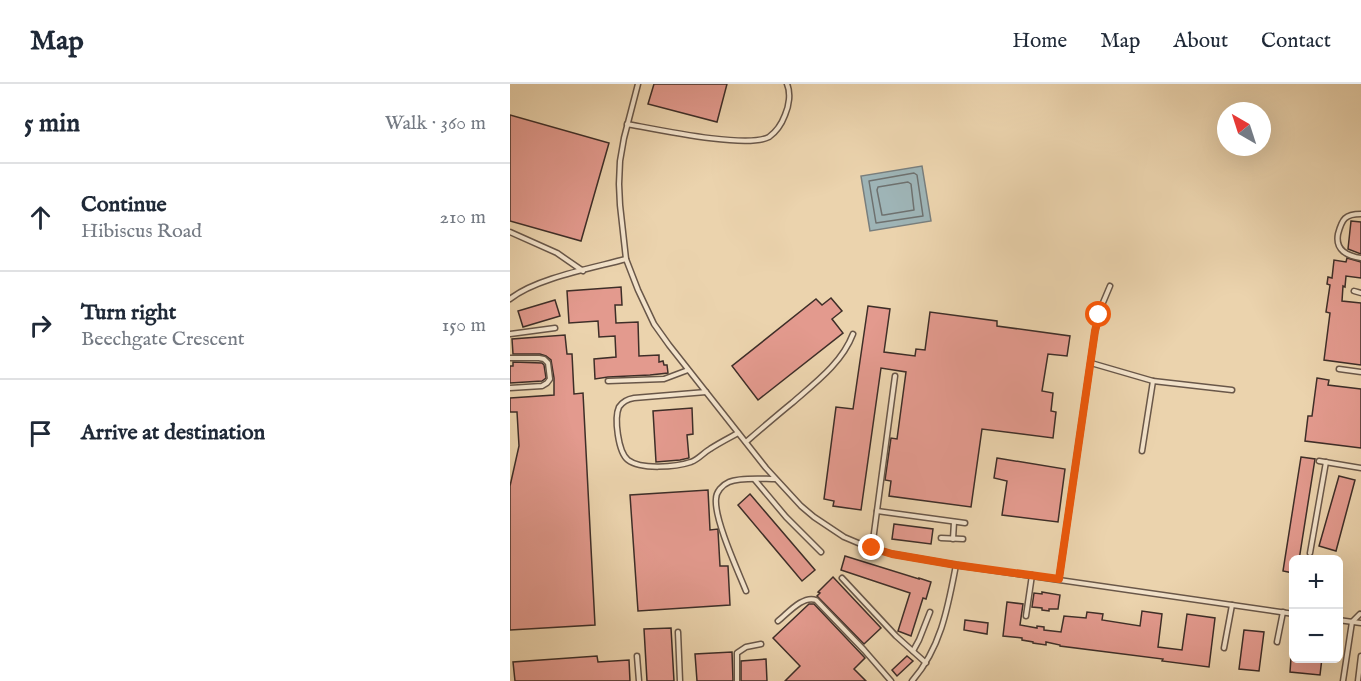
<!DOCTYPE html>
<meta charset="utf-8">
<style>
:root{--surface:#fff;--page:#f6f6f7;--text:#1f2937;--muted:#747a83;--line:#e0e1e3}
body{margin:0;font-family:"IM FELL English",serif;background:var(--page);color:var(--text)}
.controls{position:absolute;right:18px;bottom:18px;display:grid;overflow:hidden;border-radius:9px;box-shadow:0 6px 24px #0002}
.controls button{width:54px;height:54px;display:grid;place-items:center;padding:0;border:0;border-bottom:2px solid var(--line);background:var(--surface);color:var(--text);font:30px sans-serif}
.compass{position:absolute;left:707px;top:18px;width:54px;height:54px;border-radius:50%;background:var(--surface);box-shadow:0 6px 24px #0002;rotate:321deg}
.stop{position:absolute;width:18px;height:18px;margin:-14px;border:4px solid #ea580c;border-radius:50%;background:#fff}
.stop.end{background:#ea580c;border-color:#fff;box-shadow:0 2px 6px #0008}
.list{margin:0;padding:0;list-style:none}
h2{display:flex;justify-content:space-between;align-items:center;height:78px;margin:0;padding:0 24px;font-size:26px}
h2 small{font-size:20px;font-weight:400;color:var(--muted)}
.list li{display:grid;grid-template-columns:39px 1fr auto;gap:18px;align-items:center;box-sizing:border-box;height:108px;padding:0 24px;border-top:2px solid var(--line)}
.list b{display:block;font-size:22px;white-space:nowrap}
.list p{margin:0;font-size:20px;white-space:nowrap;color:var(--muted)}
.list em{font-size:20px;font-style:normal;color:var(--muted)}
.icon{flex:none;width:33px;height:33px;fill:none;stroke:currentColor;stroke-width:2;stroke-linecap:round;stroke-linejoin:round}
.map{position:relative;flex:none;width:851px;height:597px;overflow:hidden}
header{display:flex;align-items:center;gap:36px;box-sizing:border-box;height:84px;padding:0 30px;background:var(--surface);border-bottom:2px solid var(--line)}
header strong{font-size:28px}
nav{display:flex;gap:33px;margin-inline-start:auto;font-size:21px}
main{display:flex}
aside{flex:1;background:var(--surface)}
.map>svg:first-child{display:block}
</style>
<header>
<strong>Map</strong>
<nav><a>Home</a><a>Map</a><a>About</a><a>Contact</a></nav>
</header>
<main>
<aside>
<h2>5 min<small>Walk · 360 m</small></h2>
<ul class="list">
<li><svg class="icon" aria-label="ahead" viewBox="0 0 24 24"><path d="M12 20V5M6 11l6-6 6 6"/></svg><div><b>Continue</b><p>Hibiscus Road</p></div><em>210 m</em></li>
<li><svg class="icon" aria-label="right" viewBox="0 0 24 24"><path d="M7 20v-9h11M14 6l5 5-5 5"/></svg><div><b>Turn right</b><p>Beechgate Crescent</p></div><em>150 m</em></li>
<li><svg class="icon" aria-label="arrive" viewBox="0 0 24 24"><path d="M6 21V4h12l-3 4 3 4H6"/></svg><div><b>Arrive at destination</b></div></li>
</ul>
</aside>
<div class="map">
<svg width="851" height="597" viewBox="0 0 851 597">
<rect width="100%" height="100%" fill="#ebd3ad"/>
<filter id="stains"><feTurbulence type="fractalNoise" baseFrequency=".00333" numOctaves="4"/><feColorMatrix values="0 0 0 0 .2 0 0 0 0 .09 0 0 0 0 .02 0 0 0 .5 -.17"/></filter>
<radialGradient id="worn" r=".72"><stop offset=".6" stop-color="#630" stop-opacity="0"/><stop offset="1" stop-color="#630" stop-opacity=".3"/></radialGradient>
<!-- water -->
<polygon fill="#9eb4b6" stroke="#787e7d" stroke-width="1.5" points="412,82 421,137 360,147 351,92"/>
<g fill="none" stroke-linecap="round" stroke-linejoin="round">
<!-- shore -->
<g stroke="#6e716f" stroke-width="1.5">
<polygon points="404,89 407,91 413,132 366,139 359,97"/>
<polygon points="398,98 401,100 404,126 374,131 372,131 367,106 368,103"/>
</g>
</g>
<!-- building -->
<g fill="#e39a8e" stroke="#3e2e28" stroke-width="1.5">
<polygon points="144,0 217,0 207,38 138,20"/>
<polygon points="0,31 99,59 71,157 0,137"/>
<polygon points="841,137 851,138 851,170 838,165"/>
<polygon points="837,174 851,178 851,194 836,192 835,203 833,202 832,217 851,219 851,281 814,276 820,229 816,228 820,201 817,200 818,193 822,194 824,176 836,178"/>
<polygon points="111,203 112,221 105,221 106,239 128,238 129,272 149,271 149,278 153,277 154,281 157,281 158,289 140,291 98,293 85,295 84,275 106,273 105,252 89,253 88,237 59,239 57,207"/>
<polygon points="321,214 332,227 322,235 333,249 248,316 222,282 306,215 312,221"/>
<polygon points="45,216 50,232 13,243 8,227"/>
<polygon points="358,222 380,225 374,268 405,272 406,265 415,266 420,228 487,237 487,242 560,252 557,272 538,270 532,307 543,309 541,327 546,328 543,354 472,345 461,423 379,412 381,397 375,396 381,354 387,355 396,288 371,284 351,426 323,422 324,417 314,415 326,323 343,325"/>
<polygon points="55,251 57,270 62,270 64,310 73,309 85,541 0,546 0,402 9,362 7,328 0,328 0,314 44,311 44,294 41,276 36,272 30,270 3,270 2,255"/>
<polygon points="3,278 32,279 34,281 36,294 32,297 0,299 0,282 3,282"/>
<polygon points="807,294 819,296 818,301 851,305 851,364 795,357 798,332 802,332"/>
<polygon points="182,324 183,350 177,351 179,374 170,376 146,378 143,327"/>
<polygon points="791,373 805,375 789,476 783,476 783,489 773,487"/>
<polygon points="487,374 555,385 548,438 492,431 497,397 484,394"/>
<polygon points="829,392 845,396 826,467 809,462"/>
<polygon points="198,406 200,446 208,445 208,447 210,482 218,482 220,521 128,527 120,411"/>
<polygon points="240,410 305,486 292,497 228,421"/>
<polygon points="384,440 423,445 421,460 382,455"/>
<polygon points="335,472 409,495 409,494 421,498 416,515 413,514 401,552 388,547 400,509 331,486"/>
<polygon points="323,493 371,544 354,560 307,512 310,509 308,508"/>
<polygon points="532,508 550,511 548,525 539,525 539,527 532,526 532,524 522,523 524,509 532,510"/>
<polygon points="497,518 513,520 510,541 527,544 527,542 534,543 534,546 551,548 554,532 576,534 577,528 593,530 592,536 630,542 632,527 652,530 648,563 672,566 677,530 705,534 699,583 652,577 653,575 550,562 550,561 536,558 536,561 523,559 523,558 512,556 512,554 493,552"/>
<polygon points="299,520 304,520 355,574 344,585 356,597 275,597 290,582 263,554"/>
<polygon points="455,536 478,539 477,550 454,546"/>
<polygon points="161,544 164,597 137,597 134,545"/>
<polygon points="734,546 754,548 749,587 729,585"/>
<polygon points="222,568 223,597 187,597 185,570"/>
<polygon points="87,572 88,578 119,576 120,597 5,597 3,578"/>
<polygon points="397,572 403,577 387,592 382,586"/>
<polygon points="781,574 812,574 810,591 780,588"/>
<polygon points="256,575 257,597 231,597 231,577"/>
</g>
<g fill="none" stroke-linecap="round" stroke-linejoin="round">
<!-- service casing -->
<g stroke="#695749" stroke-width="7">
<g id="service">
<polyline points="128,0 114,54 110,77 109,100 110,121 116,175 128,206 144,240 159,261 256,384 291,422 304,433 334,453 353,461 382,470 446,481 784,530"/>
<path d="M117,40C145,45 237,65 259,53C266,48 272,39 275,31C279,22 281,9 277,0"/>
<path d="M851,130C835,130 832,135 828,150C825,166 837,172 851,174"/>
<polyline points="0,148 47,169 73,187"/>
<polyline points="844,207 851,209"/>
<path d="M0,215C26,194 83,184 116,175"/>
<polyline points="0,250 45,244"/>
<polyline points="0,274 29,274 34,275 38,279 40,295 37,299 32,302 0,304"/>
<polyline points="581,279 643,297 722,306"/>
<polyline points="829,285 851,288"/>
<polyline points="98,297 154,295 178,286"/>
<path d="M196,308L124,314C118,315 113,317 109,323C104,334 108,368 118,376C131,386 166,383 181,378C189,375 193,369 200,365C209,359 219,354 228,349"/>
<path d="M236,358C251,345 266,332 282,319C305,299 332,279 343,250"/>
<polyline points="632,367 643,297"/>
<polyline points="809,377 851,384"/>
<polyline points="245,396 276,433 311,468"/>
<polyline points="367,427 455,439"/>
<polyline points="431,454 453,455"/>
<polyline points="443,455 444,438"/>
<polyline points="362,464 385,292"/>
<polyline points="800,469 816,378"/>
<polyline points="332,494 386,552 416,579"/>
<polyline points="549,495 585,247 592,221 600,202"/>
<path d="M236,507C228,487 204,435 206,415C206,408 212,401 219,398C230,393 253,395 265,395"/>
<polyline points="516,532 522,491"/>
<polyline points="828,536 851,539"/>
<path d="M268,537C278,529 293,511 306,516L354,566L381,597"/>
<polyline points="168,548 170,597"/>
<polyline points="767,558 773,528"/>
<polyline points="714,564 722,521"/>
<polyline points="403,567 409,556 420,528"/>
<polyline points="127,572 129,597"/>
<polyline points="227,597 227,569 236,563 251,560"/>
<path d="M402,597C431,564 438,523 446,481"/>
<polyline points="833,597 842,538 850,530"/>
<polyline points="848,597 851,572"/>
</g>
</g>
<!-- service -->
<use href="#service" stroke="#f2e2ca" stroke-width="4"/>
</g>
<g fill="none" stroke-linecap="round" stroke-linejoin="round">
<!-- route -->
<polyline stroke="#ea580c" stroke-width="8" points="362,464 382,470 446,481 549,495 585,247 589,231"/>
</g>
<rect width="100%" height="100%" filter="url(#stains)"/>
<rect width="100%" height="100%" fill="url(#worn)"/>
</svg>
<div class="controls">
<button>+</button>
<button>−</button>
</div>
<svg class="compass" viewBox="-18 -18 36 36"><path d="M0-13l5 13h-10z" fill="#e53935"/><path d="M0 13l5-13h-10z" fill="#747a83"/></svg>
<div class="stop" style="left:589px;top:231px"></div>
<div class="stop end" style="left:362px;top:464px"></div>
</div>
</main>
